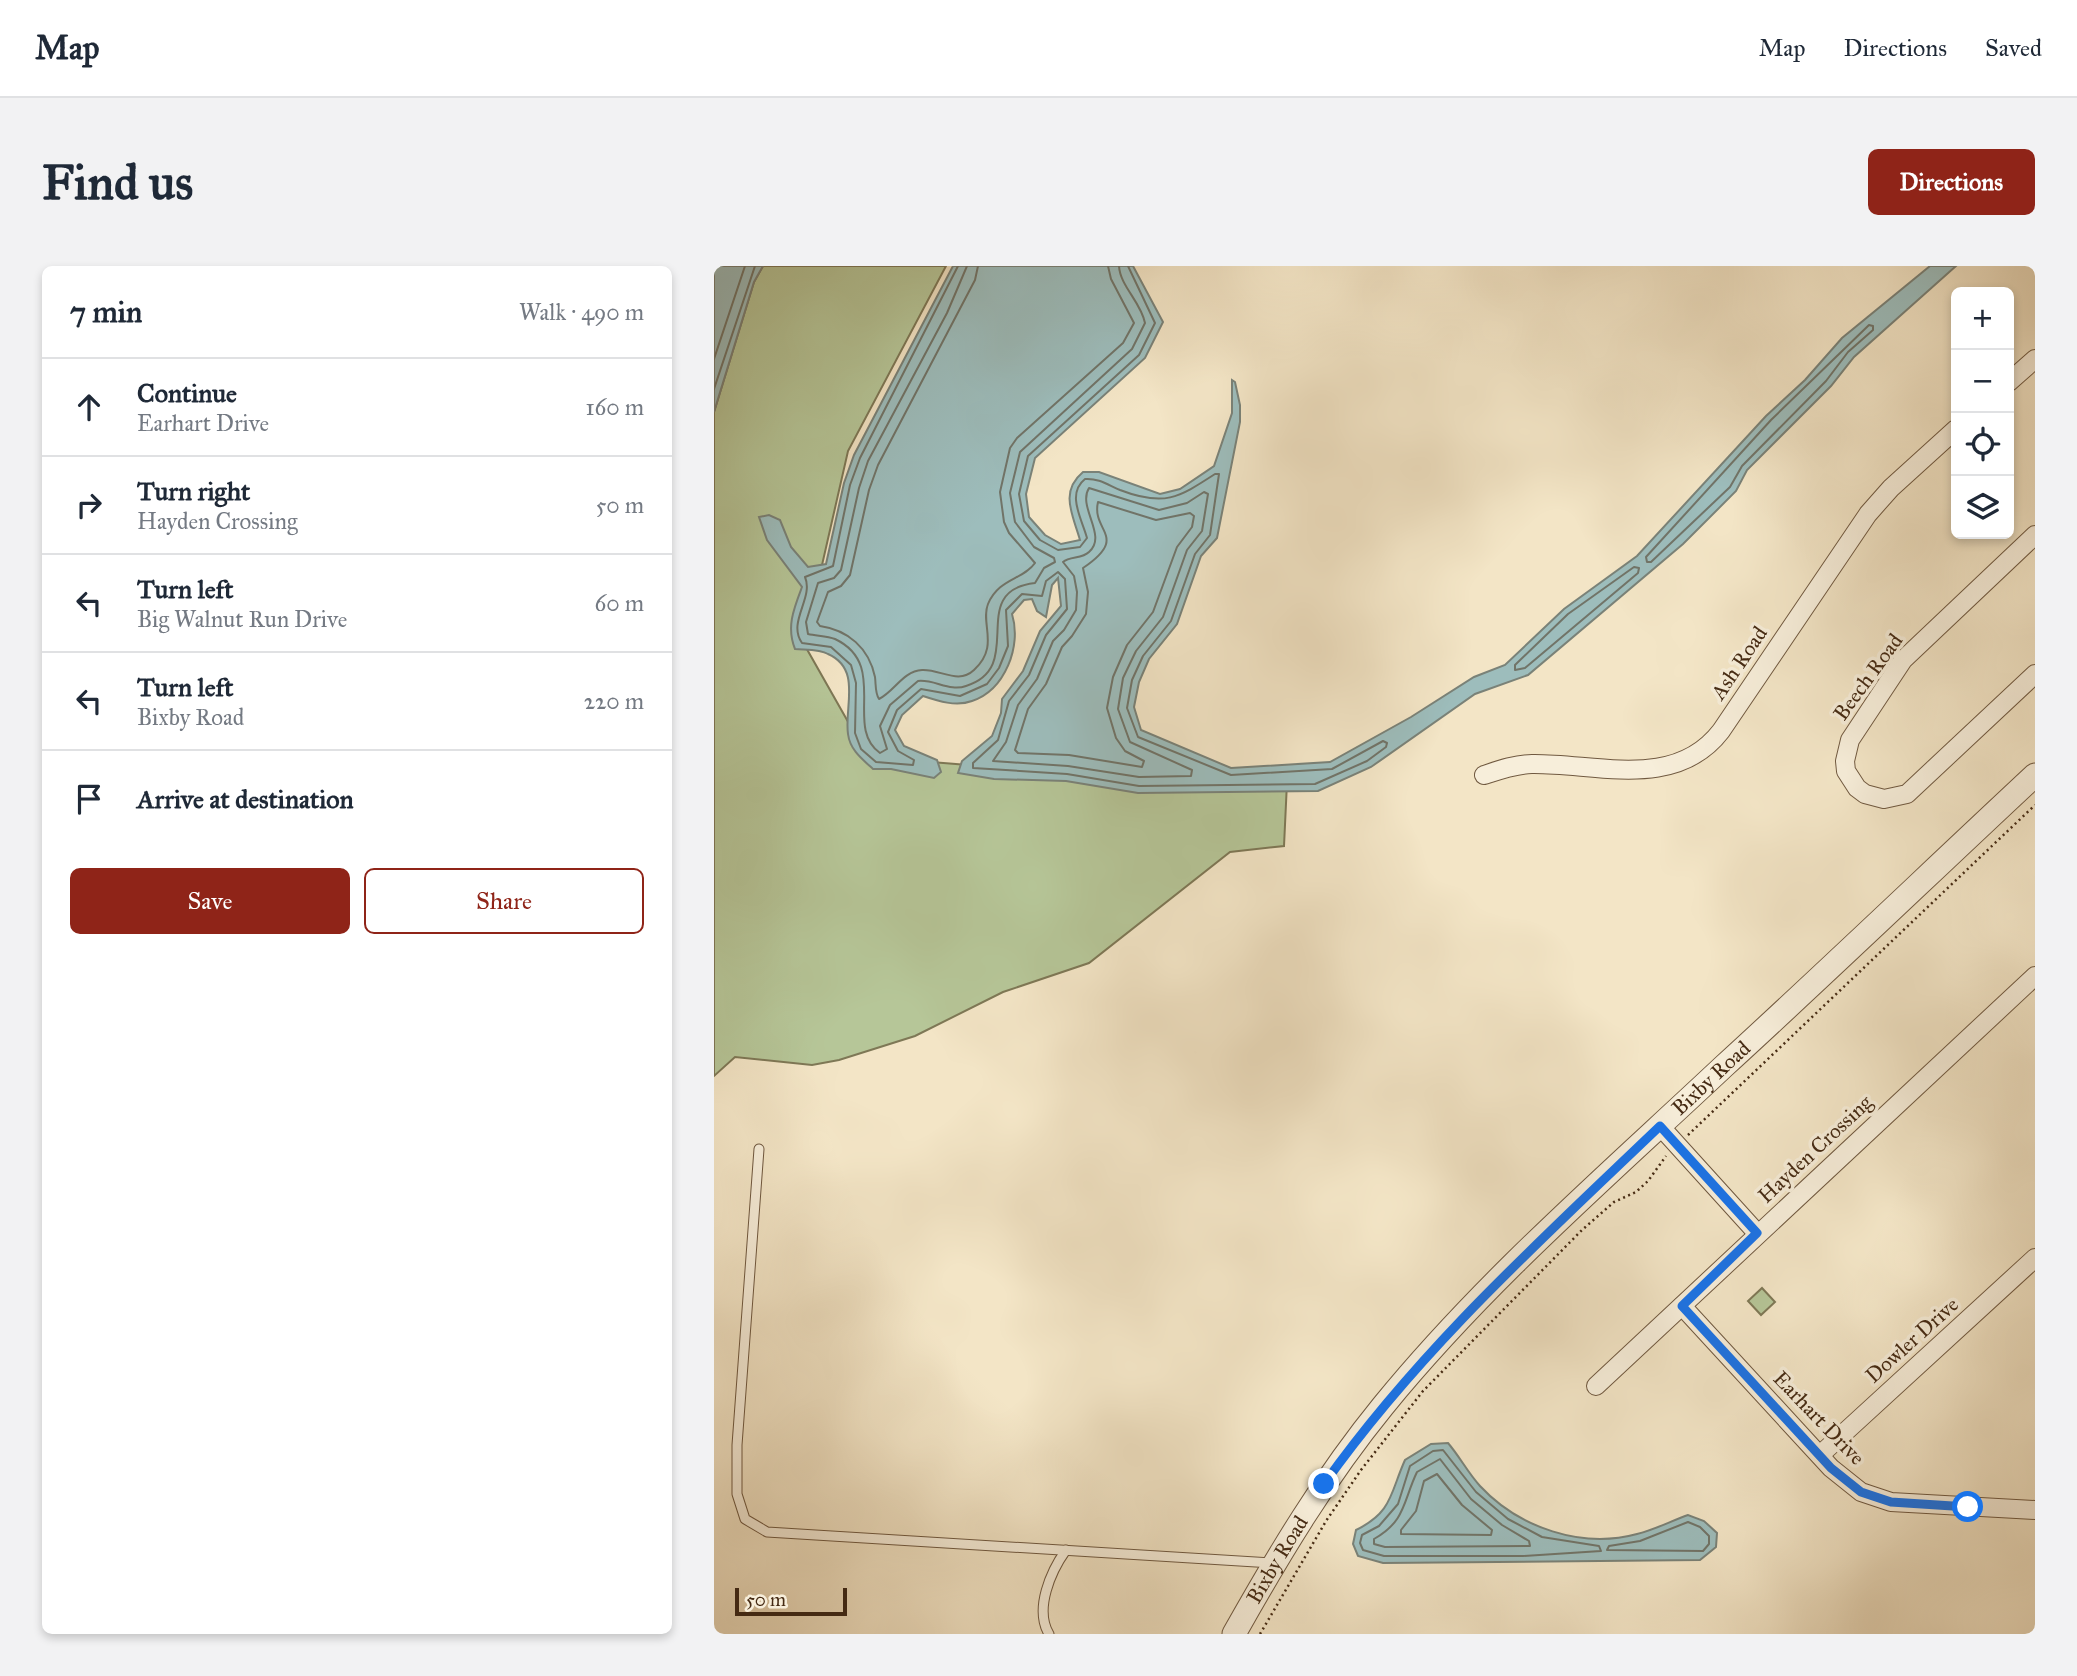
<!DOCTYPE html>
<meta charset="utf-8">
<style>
:root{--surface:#fff;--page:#f2f2f3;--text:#1f2937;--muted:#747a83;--line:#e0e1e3;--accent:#8f2418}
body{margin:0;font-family:"IM FELL Great Primer",serif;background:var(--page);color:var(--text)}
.controls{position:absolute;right:21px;top:21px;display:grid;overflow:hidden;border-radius:10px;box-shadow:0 4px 10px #0003}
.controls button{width:63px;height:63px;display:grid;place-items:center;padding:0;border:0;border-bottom:2px solid var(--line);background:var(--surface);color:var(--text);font:35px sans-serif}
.scale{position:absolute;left:21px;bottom:18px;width:112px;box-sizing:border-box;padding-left:7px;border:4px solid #452a13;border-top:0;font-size:19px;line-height:24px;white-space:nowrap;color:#452a13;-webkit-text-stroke:5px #f7eeda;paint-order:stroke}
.stop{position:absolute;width:21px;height:21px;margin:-16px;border:5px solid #1a73e8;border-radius:50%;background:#fff}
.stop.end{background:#1a73e8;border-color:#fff;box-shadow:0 2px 7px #0008}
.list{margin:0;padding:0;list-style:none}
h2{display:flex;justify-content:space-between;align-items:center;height:91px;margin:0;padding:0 28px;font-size:30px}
h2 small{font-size:23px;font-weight:400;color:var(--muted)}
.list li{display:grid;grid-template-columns:46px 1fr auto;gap:21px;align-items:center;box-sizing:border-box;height:98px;padding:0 28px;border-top:2px solid var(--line)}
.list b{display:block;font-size:26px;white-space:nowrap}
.list p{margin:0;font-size:23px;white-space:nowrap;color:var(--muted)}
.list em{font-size:23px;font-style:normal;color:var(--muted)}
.actions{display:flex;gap:14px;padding:21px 28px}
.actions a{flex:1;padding:16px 0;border:2px solid var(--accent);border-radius:10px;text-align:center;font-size:24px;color:var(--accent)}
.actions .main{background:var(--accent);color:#fff}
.icon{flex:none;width:38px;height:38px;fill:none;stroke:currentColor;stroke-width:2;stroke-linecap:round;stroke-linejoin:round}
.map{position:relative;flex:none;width:1321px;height:1368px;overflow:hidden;border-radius:10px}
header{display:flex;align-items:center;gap:42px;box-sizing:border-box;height:98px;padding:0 35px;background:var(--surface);border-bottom:2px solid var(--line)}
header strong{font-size:33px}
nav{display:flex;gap:38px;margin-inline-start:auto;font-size:24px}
.intro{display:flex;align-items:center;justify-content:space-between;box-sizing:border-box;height:168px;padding:0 42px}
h1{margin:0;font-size:49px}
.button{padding:18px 32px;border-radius:10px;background:var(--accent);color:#fff;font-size:24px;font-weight:700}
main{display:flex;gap:42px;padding:0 42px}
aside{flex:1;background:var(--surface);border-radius:10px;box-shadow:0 4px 10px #0003}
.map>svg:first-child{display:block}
</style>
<header>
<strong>Map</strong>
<nav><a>Map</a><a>Directions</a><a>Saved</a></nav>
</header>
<div class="intro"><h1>Find us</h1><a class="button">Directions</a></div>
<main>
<aside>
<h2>7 min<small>Walk · 490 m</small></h2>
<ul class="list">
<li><svg class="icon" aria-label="ahead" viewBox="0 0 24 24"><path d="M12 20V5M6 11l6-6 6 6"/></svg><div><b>Continue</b><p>Earhart Drive</p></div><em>160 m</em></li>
<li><svg class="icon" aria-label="right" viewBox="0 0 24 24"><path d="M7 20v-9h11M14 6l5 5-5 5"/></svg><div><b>Turn right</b><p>Hayden Crossing</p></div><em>50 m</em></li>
<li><svg class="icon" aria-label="left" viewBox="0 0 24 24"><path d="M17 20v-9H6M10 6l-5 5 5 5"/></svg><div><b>Turn left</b><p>Big Walnut Run Drive</p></div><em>60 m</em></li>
<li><svg class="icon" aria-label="left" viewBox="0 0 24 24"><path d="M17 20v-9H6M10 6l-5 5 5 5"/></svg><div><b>Turn left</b><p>Bixby Road</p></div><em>220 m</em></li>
<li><svg class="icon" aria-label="arrive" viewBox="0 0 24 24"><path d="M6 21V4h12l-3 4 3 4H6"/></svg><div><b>Arrive at destination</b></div></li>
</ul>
<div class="actions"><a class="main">Save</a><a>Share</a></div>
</aside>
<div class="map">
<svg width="1321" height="1368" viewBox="0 0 1321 1368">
<rect width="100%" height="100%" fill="#f3e5c6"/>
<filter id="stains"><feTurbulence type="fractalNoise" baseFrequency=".00286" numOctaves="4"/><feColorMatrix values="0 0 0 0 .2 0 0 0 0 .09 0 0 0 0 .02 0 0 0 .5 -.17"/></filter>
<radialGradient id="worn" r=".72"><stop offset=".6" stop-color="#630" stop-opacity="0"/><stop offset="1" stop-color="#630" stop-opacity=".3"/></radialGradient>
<!-- green -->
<g fill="#b6c698" stroke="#7e7856" stroke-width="2">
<polygon points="49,0 232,0 134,185 90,378 154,491 443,514 573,516 570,580 516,586 375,697 289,726 201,770 125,794 98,799 21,791 0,810 0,146 40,16"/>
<polygon points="1048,1022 1061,1036 1047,1049 1034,1035"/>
</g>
<!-- water -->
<g fill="#9dbdbc" stroke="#7a8278" stroke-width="2">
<polygon points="0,0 49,0 40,16 0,146"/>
<path d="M239,0H419L449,56L431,92L321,192L312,228L315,251L331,269L347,278L366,274C359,249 345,226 369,206H385L446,228L466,223L500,200L518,147V114L521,116L526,139V156L503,272L487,290L463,358L435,393L425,416L420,441L427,464L517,502L616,496L697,451L760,411L791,399L850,343L923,290L1052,150L1091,114L1128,72L1216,0H1242L1140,91L1117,120L1033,204L1022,225L969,278L814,409L761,428L657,501L604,525L424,527L352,515L280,513L244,507L248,495L278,470L287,447L288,433L309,405L326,365L347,340L344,312L338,319L332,351L323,345L318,333L310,334L298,348C308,380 291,424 258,435C242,441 224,435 209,430L188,449L181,464L190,480L223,494L227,506L220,512L177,503H159C148,493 136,484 134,468C130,441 148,403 114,388C106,383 91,384 81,383C72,361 80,342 88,321L53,274L45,251L55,249L66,254L77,281L94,301L112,298L130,217L140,189Z"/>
<path d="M734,1177C746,1191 754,1207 766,1220C805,1262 868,1283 923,1268C940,1264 957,1255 974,1249L990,1255L1003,1267L1002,1281L986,1294L669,1297L644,1290L639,1278L642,1264C679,1246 676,1227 691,1194L717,1178Z"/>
</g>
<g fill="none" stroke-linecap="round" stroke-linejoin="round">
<!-- shore -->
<g stroke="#717468" stroke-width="2">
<path d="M244,0L146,192L136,219L119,300L91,311C100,332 73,356 88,377L117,381L137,399L142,417L141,467L147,483L162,496L199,499L200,494L184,485L174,466L183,444L207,423L246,430L273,418L285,402L294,380L292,344L308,328L328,330L332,315L344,306L351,313L353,343L332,369L315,409L295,435L284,474L259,497V502L353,508L425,520L601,518L653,495L672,481L673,477L669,475L618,503L517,509L424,471L413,442L418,414L429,390L457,355L481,288L496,269L505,208H501C464,232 450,241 406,224C394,219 385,212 371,213C352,228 368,253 373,272L366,281L344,284L326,274L310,255L305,228L314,190L425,89L441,57L414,0"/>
<path d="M253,0L233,47L154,195L145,222L127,304L120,312L104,317L92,356L94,368C103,370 113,370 121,373C176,399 129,461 166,487L173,483L166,460L176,439L204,415C220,413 236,426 252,420C314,401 251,325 321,317L330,302L341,296L340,292L320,281L301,256L296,227L306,186L418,83L431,57C427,36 406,20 405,0"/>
<path d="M264,0L261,14L164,199L155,224L136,309L127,320L114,326L103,356L106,360C134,364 155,382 161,411C162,419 161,427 165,433C180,426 189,405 208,404C227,403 244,419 260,404C286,380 266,358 274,338C285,312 309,314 321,297L295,267L290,256L286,226L296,182L303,172L409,77L420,57L397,13L394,0"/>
<polygon points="1155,59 1159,60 1159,64 1134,86 1112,115 1028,200 1016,221 937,296 933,296 932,291 1057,154"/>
<polyline points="0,93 31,0"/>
<polyline points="0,123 41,0"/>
<path d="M375,222L445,244L473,237L490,226L494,228L488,265L473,284L449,351L422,385L409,412L404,443L416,476L478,504L477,510L425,511L354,500L279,495L292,476L304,439L323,413L339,375L350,364L362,344L363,326L360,310L349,296C356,290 368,293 375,286C394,270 363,241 375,222Z"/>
<path d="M384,236L442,254L476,247L480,250L478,261L463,281L439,346L413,379L399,411L393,442L402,472L411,485L430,495L428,501L355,489L304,487L301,484L314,443L332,418L348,381L358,370L372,348L374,326L369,302C416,270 377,266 384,236Z"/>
<polygon points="920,301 925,302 924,307 811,402 801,404 801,399 854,348"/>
<polygon points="729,1184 762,1226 794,1253 828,1271 885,1280 887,1285 809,1290 670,1290 649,1284 646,1277 648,1269 665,1260 684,1238 696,1200 719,1185"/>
<path d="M726,1193L757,1233L788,1259L815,1275L816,1280L671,1281L660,1278V1273C692,1255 689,1235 703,1206Z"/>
<polygon points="723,1208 748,1239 778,1264 777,1269 687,1268 687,1264 702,1245 710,1215"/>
<polygon points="974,1256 986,1261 995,1270 995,1278 989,1285 893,1284 895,1280 926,1275"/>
</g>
<!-- service casing -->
<g stroke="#705940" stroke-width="11">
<g id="service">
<polyline points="45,883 23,1179 23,1228 31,1253 53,1266 558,1297"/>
<path d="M335,1368C320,1343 337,1305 352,1284"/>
</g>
</g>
<!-- minor casing -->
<g stroke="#705940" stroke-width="20">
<g id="minor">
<polyline points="1295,116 1321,93"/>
<polyline points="1321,269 1189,394 1136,474 1131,495 1132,505 1143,522 1151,528 1170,533 1193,528 1321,408"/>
<path d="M770,509C785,504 802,498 818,498C882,497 961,525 1007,465L1154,248L1177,222L1242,163"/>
<polyline points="946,860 1043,967"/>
<polyline points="968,1040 1117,1202 1147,1226 1177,1236 1321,1244"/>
<polyline points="882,1120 1321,710"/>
<polyline points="1106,1189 1321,992"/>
</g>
</g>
<!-- tertiary casing -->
<g stroke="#705940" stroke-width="25">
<g id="tertiary">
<path id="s1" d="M520,1368C565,1288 611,1211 669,1140C770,1016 893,910 1009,801C1114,705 1217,606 1321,509"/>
</g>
</g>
<!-- path -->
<g stroke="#452a13" stroke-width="2.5" stroke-dasharray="2 3.5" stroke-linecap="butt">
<polyline points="974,869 1321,539"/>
<polyline points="546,1368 612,1255 647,1204 709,1125 868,964 900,936 922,926 934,915 952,890"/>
</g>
<!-- service -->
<use href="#service" stroke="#f7eeda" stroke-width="9"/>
<!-- minor -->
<use href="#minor" stroke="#f7eeda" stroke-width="18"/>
<!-- tertiary -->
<use href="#tertiary" stroke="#f7eeda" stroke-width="23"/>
</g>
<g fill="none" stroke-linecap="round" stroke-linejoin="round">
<!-- route -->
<path stroke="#1a73e8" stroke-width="9" d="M610,1218C706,1083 827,974 946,860L1043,967L968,1040L1117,1202L1147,1226L1177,1236L1254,1241"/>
</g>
<g text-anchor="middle" stroke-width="7" stroke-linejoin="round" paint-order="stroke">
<!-- street labels -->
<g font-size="21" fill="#452a13" stroke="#f7eeda">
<text transform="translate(1025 397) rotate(-56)" y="7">Ash Road</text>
<text transform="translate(1154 411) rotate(-54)" y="7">Beech Road</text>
<text dy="7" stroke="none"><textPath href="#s1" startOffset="737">Bixby Road</textPath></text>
<text transform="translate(1101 883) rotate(-43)" y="7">Hayden Crossing</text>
<text transform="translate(1198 1074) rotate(-42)" y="7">Dowler Drive</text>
<text transform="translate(1105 1152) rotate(46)" y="7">Earhart Drive</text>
<text dy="7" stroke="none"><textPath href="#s1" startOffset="86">Bixby Road</textPath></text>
</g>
</g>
<rect width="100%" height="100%" filter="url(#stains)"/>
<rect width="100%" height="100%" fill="url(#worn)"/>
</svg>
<div class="controls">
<button>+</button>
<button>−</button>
<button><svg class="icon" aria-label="locate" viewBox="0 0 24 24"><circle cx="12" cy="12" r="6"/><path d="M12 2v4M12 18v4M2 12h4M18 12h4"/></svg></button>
<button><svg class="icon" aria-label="layers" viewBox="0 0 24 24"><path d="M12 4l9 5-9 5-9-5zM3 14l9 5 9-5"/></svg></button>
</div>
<div class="scale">50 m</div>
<div class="stop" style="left:1254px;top:1241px"></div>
<div class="stop end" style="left:610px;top:1218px"></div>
</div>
</main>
